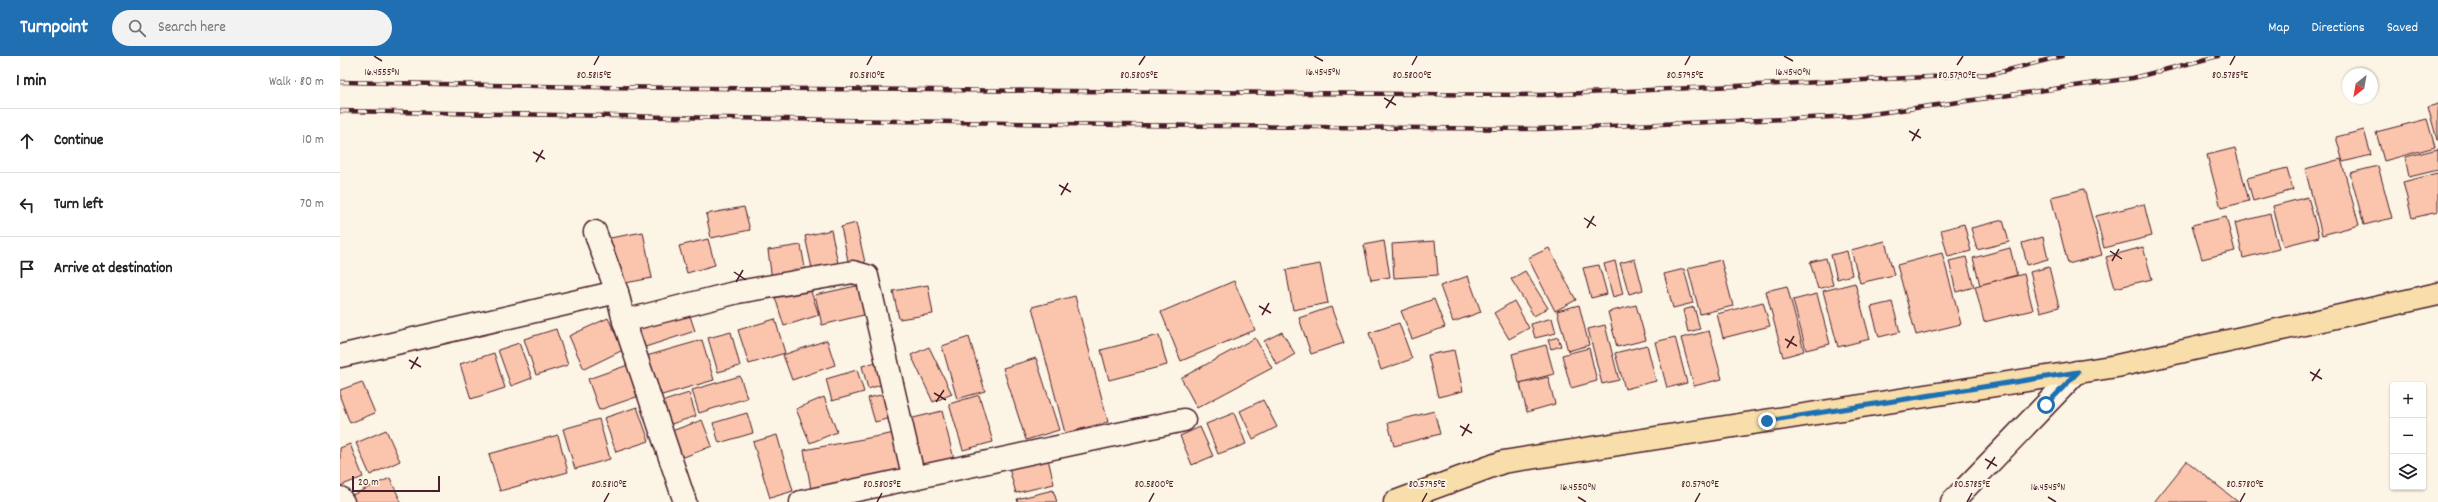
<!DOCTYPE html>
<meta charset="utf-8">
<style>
:root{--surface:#fff;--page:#f2f2f2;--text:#202124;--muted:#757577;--line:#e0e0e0;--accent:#1f6fb2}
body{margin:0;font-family:Dekko,sans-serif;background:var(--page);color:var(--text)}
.controls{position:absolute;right:12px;bottom:12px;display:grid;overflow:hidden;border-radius:4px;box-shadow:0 1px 3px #0004}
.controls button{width:36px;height:36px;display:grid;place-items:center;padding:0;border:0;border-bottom:1px solid var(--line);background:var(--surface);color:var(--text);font:20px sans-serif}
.compass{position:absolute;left:2002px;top:12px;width:36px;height:36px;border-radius:50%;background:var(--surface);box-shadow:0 1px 3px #0004;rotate:211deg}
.scale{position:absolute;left:12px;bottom:10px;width:88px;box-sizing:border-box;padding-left:4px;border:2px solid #4a1f2b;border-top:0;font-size:11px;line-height:14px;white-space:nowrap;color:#4a1f2b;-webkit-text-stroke:3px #fcf5e5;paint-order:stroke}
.stop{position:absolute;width:12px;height:12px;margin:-9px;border:3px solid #1f6fb2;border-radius:50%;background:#fff}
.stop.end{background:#1f6fb2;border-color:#fff;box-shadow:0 1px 4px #0008}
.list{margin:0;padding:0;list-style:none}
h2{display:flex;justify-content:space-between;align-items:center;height:52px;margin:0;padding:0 16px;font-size:17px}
h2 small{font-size:13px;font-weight:400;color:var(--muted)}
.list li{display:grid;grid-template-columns:26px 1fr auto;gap:12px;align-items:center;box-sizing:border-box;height:64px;padding:0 16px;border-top:1px solid var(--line)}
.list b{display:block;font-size:15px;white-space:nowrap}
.list em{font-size:13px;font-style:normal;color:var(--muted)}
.icon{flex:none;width:22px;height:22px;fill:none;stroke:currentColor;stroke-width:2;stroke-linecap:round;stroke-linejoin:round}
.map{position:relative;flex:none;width:2098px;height:446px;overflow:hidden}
header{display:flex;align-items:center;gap:24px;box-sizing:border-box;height:56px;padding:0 20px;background:var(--accent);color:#fff}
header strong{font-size:19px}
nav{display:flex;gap:22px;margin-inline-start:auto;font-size:14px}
.search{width:280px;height:36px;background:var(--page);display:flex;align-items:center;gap:10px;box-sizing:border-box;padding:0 14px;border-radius:22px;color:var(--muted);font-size:15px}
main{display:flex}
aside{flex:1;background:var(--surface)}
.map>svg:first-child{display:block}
</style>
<header>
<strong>Turnpoint</strong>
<div class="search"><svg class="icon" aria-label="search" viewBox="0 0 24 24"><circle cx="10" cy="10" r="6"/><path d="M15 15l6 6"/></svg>Search here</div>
<nav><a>Map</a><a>Directions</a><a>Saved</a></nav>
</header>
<main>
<aside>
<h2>1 min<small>Walk · 80 m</small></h2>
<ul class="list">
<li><svg class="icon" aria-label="ahead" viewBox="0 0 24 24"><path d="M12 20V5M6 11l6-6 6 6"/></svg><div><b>Continue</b></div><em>10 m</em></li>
<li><svg class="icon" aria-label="left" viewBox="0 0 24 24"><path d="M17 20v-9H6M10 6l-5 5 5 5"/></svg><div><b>Turn left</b></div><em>70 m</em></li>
<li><svg class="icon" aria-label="arrive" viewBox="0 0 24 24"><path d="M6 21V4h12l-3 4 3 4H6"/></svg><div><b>Arrive at destination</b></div></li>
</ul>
</aside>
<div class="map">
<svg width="2098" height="446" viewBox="0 0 2098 446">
<rect width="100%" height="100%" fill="#fcf5e5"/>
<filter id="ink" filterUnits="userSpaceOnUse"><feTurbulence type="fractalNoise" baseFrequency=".025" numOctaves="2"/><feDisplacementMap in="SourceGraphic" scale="8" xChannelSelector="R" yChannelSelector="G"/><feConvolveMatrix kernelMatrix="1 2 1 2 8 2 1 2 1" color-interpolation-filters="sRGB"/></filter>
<g filter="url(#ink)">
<!-- building -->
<g fill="#fac5ac" stroke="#4a1f2b">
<polygon points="2098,48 2098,84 2097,84 2088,51"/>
<polygon points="2087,63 2095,91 2044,105 2036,76"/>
<polygon points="2024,74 2031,99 2003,106 1996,81"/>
<polygon points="1895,92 1909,145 1881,152 1867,99"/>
<polygon points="2098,93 2098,114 2069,121 2065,101"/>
<polygon points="2001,103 2019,169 1982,179 1965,113"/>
<polygon points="2038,110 2052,162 2024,169 2010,117"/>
<polygon points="1947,112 1953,134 1913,145 1907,122"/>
<polygon points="2098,117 2098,156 2072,162 2063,126"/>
<polygon points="1744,133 1762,199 1728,208 1711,141"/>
<polygon points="1968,141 1979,181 1943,190 1933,150"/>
<polygon points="1804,148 1812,180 1764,192 1756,160"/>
<polygon points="404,151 410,174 371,182 366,158"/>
<polygon points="1930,158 1939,193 1903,202 1895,167"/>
<polygon points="1886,161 1895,195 1862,203 1852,169"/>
<polygon points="1663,164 1669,186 1637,194 1631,172"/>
<polygon points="516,167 526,211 510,214 501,171"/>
<polygon points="1624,168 1631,195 1608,201 1601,174"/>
<polygon points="491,174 499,212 473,217 465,180"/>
<polygon points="303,176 312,222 280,228 270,182"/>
<polygon points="1703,181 1708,203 1687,209 1682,187"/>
<polygon points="368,183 375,209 347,217 339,190"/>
<polygon points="1044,185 1050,221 1031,224 1024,189"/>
<polygon points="1095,185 1098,219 1054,222 1052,188"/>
<polygon points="1545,185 1554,219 1520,227 1511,194"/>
<polygon points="461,189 466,218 432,224 428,194"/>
<polygon points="1803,191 1812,223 1775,232 1766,201"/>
<polygon points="1209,192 1236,244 1215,255 1188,202"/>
<polygon points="1670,192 1677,219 1640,229 1633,202"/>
<polygon points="1507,195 1512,219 1497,223 1491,199"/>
<polygon points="1602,197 1621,268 1576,279 1557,209"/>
<polygon points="1626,201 1634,231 1616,236 1609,205"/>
<polygon points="1486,202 1493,229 1478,233 1470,206"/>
<polygon points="1295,203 1303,234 1289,238 1280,207"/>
<polygon points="1381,204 1393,250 1360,258 1348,212"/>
<polygon points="1275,205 1283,238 1273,241 1264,208"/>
<polygon points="980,208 988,247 953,254 946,214"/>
<polygon points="1259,209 1267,238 1251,242 1243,212"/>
<polygon points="1709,211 1719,251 1700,256 1690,216"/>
<polygon points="1344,213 1353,247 1333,252 1324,218"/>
<polygon points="1185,215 1208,252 1194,260 1171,223"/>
<polygon points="1684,218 1693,254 1644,266 1635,230"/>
<polygon points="1128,220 1141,256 1113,266 1100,230"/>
<polygon points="894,225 915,274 841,305 821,256"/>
<polygon points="1515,227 1530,283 1498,291 1483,235"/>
<polygon points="525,228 532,257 482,269 475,239"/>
<polygon points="588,229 593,258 559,263 553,235"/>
<polygon points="469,230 479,259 444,270 435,241"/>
<polygon points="1447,230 1464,295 1443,301 1426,235"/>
<polygon points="1477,238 1490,288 1466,294 1453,244"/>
<polygon points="735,240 768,366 725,377 692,251"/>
<polygon points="1094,243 1105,271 1072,283 1061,255"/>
<polygon points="1174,245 1189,272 1169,283 1154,257"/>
<polygon points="1423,246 1430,270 1383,282 1377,258"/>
<polygon points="1552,246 1560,276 1539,281 1531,251"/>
<polygon points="1239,249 1249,289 1228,295 1217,255"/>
<polygon points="1296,249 1306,284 1277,291 1268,256"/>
<polygon points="347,251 355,275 299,293 291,269"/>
<polygon points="991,251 1004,287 971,298 959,262"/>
<polygon points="1354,251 1360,273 1348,276 1343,254"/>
<polygon points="268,262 283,294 244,313 229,280"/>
<polygon points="1212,262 1216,277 1195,282 1191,268"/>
<polygon points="435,263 445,297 409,308 398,274"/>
<polygon points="1059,267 1072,303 1041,314 1029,277"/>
<polygon points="1265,269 1279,324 1262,328 1248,273"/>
<polygon points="216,273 228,309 196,319 184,283"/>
<polygon points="1369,275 1382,323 1354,330 1341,282"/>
<polygon points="391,276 400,310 378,316 368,282"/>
<polygon points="942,276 955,298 937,309 924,285"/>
<polygon points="819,279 827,309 769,324 761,294"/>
<polygon points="629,281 645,335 617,343 602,290"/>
<polygon points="1218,281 1221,290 1211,293 1208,284"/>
<polygon points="1335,281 1347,327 1327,332 1315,286"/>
<polygon points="915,282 932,312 857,352 841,322"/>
<polygon points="362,284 374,324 315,341 303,301"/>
<polygon points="487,284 495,309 452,324 443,299"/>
<polygon points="179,287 192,322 171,330 158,294"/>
<polygon points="1206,289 1214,318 1179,327 1172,298"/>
<polygon points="1307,289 1316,325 1285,333 1275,297"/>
<polygon points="589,291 612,338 593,346 571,299"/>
<polygon points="1249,292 1257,325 1231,332 1222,299"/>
<polygon points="1114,294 1123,335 1098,341 1088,299"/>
<polygon points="154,297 165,332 131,343 120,308"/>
<polygon points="696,302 719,374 686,384 663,312"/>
<polygon points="540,305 547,327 528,333 522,310"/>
<polygon points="288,309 299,340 259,354 248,323"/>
<polygon points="517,314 524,336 492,345 486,323"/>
<polygon points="400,320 407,342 359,357 352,334"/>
<polygon points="1208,321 1215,348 1187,356 1180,328"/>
<polygon points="22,326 35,357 10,367 0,341 0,334"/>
<polygon points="349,337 356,360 325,370 318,347"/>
<polygon points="549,337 555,361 535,366 528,342"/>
<polygon points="639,339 653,386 623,394 609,348"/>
<polygon points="484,341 497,376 470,387 456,353"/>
<polygon points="923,344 937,371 913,383 900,355"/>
<polygon points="297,351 309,385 276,396 264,362"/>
<polygon points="602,355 614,403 577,412 565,364"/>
<polygon points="1094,355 1100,378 1054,390 1048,367"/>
<polygon points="407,357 413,377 379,387 373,367"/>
<polygon points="894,357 906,388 878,398 866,368"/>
<polygon points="259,363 270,403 235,413 223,373"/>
<polygon points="362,364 372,390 339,403 329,376"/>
<polygon points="860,371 873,400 852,409 840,380"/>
<polygon points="46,374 60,405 30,419 16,387"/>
<polygon points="555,377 563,417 471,433 464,394"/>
<polygon points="218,379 228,416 160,435 149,398"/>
<polygon points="437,379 453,435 430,442 413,386"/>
<polygon points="10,388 23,421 0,430 0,392"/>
<polygon points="707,399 714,428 676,437 668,409"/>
<polygon points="1847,405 1898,446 1814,446"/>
<polygon points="50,422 61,446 15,446 12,439"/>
<polygon points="713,434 717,446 678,446 677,443"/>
</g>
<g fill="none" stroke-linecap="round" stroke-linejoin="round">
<!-- minor casing -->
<g stroke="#4a1f2b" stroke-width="25">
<g id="minor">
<polyline points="255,176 277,236 284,265 345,446"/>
<polyline points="284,265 398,236 513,216 527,220 574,423"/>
<polyline points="0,300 277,236"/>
<polyline points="0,442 3,446"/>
<polyline points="461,446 844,364"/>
<polyline points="1612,446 1737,316"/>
</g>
</g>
<!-- primary casing -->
<g stroke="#4a1f2b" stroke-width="25">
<polyline id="primary" points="1055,446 1163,406 1777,310 2098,238"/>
</g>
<!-- minor -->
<use href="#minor" stroke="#fcf5e5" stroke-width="22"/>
<!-- primary -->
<use href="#primary" stroke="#f8deab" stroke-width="22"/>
<!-- rail casing -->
<g stroke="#4a1f2b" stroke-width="4.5">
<g id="rail">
<polyline points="0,26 247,31 1201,39 1653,18 1722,0"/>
<polyline points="0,55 779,69 1195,73 1517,60 1793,22 1878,0"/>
</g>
</g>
<!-- rail -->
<use href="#rail" stroke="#fcf5e5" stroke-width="3" stroke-dasharray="9" stroke-linecap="butt"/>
</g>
</g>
<g fill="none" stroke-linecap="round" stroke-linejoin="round" filter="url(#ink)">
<!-- route -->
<polyline stroke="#1f6fb2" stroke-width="5" points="1427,365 1738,316 1706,349"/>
</g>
<!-- ticks -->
<path fill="none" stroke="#4a1f2b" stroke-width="1.5" d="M34,0L42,5M974,0L983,5M1444,0L1453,5M254,9L259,0M527,9L532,0M799,9L805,0M1072,9L1077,0M1345,9L1350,0M1617,9L1623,0M1890,9L1895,0M1044,42L1056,49M1046,52L1054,40M1569,75L1581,82M1572,85L1579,73M193,96L205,103M196,106L203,94M719,129L731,136M721,139L728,127M1244,162L1256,170M1247,172L1254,160M1770,195L1782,203M1772,205L1779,193M394,216L406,224M396,226L403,214M919,250L931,257M922,259L929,247M1445,283L1457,290M1447,292L1454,280M69,304L81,311M71,313L78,301M1970,316L1982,323M1972,325L1980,313M594,337L606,344M596,346L604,334M1120,370L1132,377M1122,380L1129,368M1645,403L1657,410M1647,413L1655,401M1238,441L1246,446M1708,441L1716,446M264,446L269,437M537,446L542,437M809,446L814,437M1082,446L1087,437M1355,446L1360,437M1627,446L1632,437M1900,446L1905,437"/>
<g font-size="10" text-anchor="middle" fill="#4a1f2b" stroke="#fcf5e5" stroke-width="4" stroke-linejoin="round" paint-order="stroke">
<text x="42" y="19">16.4555°N</text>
<text x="1453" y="19">16.4540°N</text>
<text x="983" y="19">16.4545°N</text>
<text x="254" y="22">80.5815°E</text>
<text x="527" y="22">80.5810°E</text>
<text x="799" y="22">80.5805°E</text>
<text x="1072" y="22">80.5800°E</text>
<text x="1617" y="22">80.5790°E</text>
<text x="1345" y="22">80.5795°E</text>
<text x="1890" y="22">80.5785°E</text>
<text x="269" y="431">80.5810°E</text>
<text x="542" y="431">80.5805°E</text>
<text x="814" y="431">80.5800°E</text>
<text x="1087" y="431">80.5795°E</text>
<text x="1360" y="431">80.5790°E</text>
<text x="1632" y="431">80.5785°E</text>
<text x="1905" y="431">80.5780°E</text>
<text x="1238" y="434">16.4550°N</text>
<text x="1708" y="434">16.4545°N</text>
</g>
</svg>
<div class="controls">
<button>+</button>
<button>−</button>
<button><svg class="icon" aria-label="layers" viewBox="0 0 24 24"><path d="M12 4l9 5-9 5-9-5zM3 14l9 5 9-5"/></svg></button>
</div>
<svg class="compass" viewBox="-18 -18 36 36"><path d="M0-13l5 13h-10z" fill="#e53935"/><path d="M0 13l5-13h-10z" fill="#757577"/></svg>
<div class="scale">20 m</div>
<div class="stop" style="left:1706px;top:349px"></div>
<div class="stop end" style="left:1427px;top:365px"></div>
</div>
</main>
